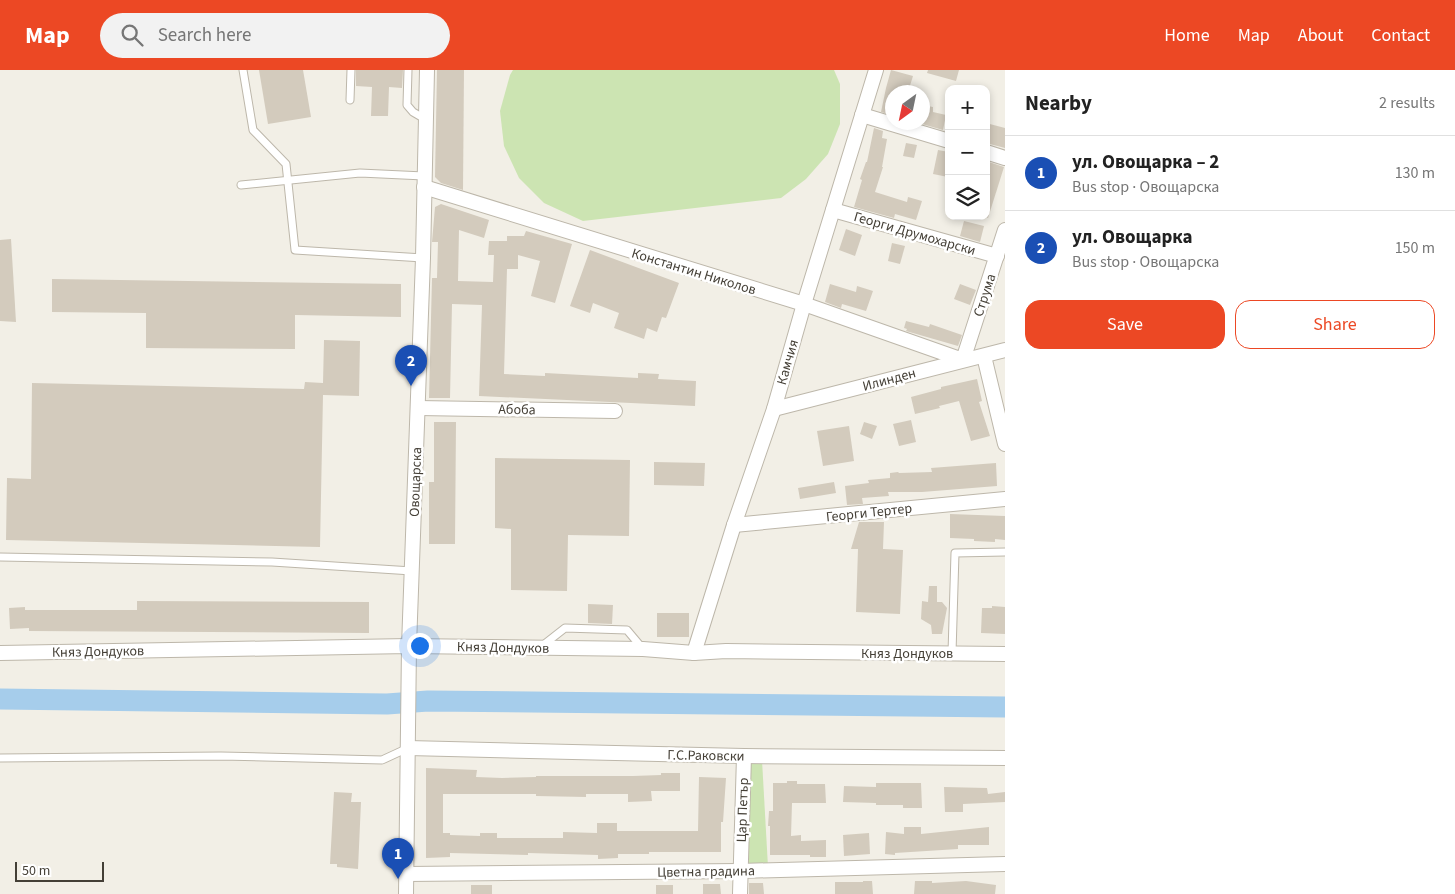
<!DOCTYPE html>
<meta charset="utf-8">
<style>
:root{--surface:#fff;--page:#f2f2f2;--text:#222;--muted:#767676;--line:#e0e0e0;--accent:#ec4824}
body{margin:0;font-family:"Source Sans 3",sans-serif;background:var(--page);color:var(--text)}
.controls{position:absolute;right:15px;top:15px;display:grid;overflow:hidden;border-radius:10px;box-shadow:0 2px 8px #0003}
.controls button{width:45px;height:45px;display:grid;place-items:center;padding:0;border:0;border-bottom:1px solid var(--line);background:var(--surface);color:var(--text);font:25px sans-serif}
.compass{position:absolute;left:885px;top:15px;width:45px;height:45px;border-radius:50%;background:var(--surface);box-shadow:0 2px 8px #0003;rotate:213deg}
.scale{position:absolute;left:15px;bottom:12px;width:89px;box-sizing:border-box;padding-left:5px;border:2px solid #443f36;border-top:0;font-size:14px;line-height:18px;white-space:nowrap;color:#443f36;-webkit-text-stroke:4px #fff;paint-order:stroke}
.you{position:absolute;left:419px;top:575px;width:18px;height:18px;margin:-12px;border:4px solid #fff;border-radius:50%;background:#1a73e8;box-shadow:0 0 0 8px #1a73e833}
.badge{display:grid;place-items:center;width:32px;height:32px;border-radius:50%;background:var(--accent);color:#fff;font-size:16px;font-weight:700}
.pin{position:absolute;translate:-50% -41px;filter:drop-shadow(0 1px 2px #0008)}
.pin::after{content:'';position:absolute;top:26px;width:18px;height:15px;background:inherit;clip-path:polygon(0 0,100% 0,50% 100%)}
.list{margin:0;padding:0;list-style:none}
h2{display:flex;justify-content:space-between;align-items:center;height:65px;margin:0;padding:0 20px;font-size:21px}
h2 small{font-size:16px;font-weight:400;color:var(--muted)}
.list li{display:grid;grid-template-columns:32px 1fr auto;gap:15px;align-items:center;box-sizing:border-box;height:75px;padding:0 20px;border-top:1px solid var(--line)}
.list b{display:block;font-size:19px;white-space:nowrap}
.list p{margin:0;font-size:16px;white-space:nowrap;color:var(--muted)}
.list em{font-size:16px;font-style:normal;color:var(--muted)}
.actions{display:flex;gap:10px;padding:15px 20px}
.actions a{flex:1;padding:11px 0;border:1px solid var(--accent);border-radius:15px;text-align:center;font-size:18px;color:var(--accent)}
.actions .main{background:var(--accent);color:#fff}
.icon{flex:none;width:28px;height:28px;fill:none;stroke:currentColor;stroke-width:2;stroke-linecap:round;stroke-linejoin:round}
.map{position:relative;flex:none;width:1005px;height:824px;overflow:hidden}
header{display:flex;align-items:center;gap:30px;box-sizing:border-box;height:70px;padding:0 25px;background:var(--accent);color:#fff}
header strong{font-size:24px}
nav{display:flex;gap:28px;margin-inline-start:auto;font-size:18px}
.search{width:350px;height:45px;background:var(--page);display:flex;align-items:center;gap:12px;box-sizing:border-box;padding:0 18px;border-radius:28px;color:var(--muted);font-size:19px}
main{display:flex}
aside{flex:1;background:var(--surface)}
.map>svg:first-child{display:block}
</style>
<header>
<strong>Map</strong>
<div class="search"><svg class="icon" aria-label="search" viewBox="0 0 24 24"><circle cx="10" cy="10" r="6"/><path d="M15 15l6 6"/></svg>Search here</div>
<nav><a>Home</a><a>Map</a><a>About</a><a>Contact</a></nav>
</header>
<main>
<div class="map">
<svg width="1005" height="824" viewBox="0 0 1005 824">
<rect width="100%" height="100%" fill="#f2efe6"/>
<!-- green -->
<g fill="#cce4b2">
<polygon points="513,0 834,0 840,14 840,54 828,84 806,109 781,128 583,151 544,133 519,108 504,76 500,41 510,5"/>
<polygon points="747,690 762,690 768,797 748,798"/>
</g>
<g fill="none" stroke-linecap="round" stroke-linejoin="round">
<!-- river -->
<polyline stroke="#a6cdeb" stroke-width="21" points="0,629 387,634 428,631 1005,637"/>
</g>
<!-- building -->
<g fill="#d3cbbd">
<polygon points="259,0 303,0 311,47 268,54"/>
<polygon points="356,0 403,0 402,18 389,17 388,46 371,46 372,17 356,16"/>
<polygon points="437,0 464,0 463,120 441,113 435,107"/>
<polygon points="891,0 913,6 908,22 892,22 892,45 881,42 886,18"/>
<polygon points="928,0 959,0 956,11 927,3"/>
<polygon points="922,35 933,37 933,42 946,45 943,60 922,54"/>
<polygon points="986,53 1005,58 1005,78 986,73"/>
<polygon points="874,58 883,61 882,68 887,69 882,97 883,97 875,122 907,132 908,127 922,131 916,150 895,144 894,148 854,137 862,110 860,109 866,92 867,92"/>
<polygon points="906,73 917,75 914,88 903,86"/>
<polygon points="938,80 949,82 948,107 933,104"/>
<polygon points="986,91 1004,97 988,148 986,147"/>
<polygon points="441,134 489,150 484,168 459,160 458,211 493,212 494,185 488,185 489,171 507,171 507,166 524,166 526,161 572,174 555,233 531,226 540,191 518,185 518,199 507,199 504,304 545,306 545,303 638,308 638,303 659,304 658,309 696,311 695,336 479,326 482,235 452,234 450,328 429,328 432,208 437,208 438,172 432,172 435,137"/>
<polygon points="964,151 984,156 980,172 960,166"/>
<polygon points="846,159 862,165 855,186 839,180"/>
<polygon points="11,169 16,252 0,251 0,170"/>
<polygon points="892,173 905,176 900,194 888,191"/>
<polygon points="590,180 679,213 666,248 662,247 657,262 647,258 644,269 614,258 619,243 593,233 590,243 570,236"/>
<polygon points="52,209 401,214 401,247 295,245 295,279 146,278 146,243 52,242"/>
<polygon points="830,214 856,222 857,216 873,221 866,241 842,234 841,238 825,232"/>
<polygon points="960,214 976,220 970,235 954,229"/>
<polygon points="906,251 929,257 930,254 962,265 958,276 906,261 907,259 904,258"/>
<polygon points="324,270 360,271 359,326 323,325 320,477 6,470 7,408 31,409 32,313 304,319 305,312 323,313"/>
<polygon points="977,309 982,331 979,332 990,366 971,371 959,331 939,336 940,338 915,344 911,327 941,319 941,317"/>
<polygon points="911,350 916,372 899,376 893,354"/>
<polygon points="434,352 456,352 455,474 429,474 429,412 434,412"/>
<polygon points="864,352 877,356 872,369 860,364"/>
<polygon points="849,356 854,391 823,396 817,361"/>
<polygon points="495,388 630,390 629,466 568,465 567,521 511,520 511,459 495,458"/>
<polygon points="654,392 705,393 704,416 654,415"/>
<polygon points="996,393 997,416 922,422 888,422 889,426 862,428 863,434 847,435 845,416 869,413 868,410 890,408 890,403 898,402 899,403 932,402 931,398"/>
<polygon points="834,412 836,423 800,429 798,418"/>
<polygon points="950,444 1005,446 1005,470 995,469 995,472 974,471 974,469 950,468"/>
<polygon points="859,452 884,452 883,479 903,480 900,544 856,542 858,479 851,479"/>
<polygon points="929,516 937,516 937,532 942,532 947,538 942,564 932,564 931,555 921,549 922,531 928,532"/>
<polygon points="137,531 369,532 369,563 29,561 29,558 10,559 9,538 25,537 25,540 137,540"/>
<polygon points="588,534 613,535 612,554 588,553"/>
<polygon points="992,536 1005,537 1005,564 981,563 982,538 992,538"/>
<rect x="657" y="543" width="32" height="24"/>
<polygon points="426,698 477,700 476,707 502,708 536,707 536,706 633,706 661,705 661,703 680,703 680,721 651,721 652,731 628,732 628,724 586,724 586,727 536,726 536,724 443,724 443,763 450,763 450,765 480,766 480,763 497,763 497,768 563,768 563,762 597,763 597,753 617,753 617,761 698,761 699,707 726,708 723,752 721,752 721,782 649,782 649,784 618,784 618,788 598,789 598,785 528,783 528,785 450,783 450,787 426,788"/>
<polygon points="787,711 797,711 797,714 825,714 826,733 792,733 791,766 801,765 801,771 826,770 826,787 810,787 810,785 770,785 770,756 768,756 769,741 773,741 773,713 787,713"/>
<polygon points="876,713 921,713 922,738 903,738 903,735 876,735 876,733 843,732 844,716 876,717"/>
<polygon points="944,717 987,718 988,724 1005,722 1005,732 963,734 963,742 945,742"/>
<polygon points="334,722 352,723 351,732 361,732 358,799 337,797 337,794 330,794"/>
<polygon points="904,757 921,757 921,764 989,757 989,775 958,775 958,779 895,783 895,785 885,784 886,762 904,764"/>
<polygon points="869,763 870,784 844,786 843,765"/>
<polygon points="863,811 872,811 873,824 835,824 835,812 863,812"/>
<polygon points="915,811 932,811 932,813 966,811 996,815 995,824 914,824"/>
<polygon points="749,813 763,813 764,824 749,824"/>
<polygon points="703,814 720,814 721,824 703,824"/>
<rect x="471" y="815" width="21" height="9"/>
<rect x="656" y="815" width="17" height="9"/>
</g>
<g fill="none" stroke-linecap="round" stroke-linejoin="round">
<!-- service casing -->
<g stroke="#bdb7aa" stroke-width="9">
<g id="service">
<polyline points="243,0 253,60 286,94 295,180 423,188"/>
<polyline points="408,0 407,35 413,42 425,49"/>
<polyline points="350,30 351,0"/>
<polyline points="241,115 360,103 424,106"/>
<polyline points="0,487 272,492 412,501"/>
<polyline points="542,576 565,558 627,560 643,579"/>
<polyline points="952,583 955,483 1005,482"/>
<polyline points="0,688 221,686 382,690 408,678"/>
</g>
</g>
<!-- minor casing -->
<g stroke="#bdb7aa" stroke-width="16">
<g id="minor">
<polyline points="862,45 949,71"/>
<polyline points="986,82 1005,88"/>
<polyline points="424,117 804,234 963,290 1005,160"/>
<polyline points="833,140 997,186"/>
<polyline points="984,286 1005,374"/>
<polyline points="418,338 615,341"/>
<polyline points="774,339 1005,280"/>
<polyline points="734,455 1005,429"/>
<polyline points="0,583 409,576 643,579 694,583 726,581 1005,584"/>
<polyline points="694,583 734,455 774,339 804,234 876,0"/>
<polyline points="408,678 744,686 1005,688"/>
<polyline points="407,804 740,801 1005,794"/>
<polyline points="406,824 409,576 423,188 427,0"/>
<polyline points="740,824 744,686"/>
</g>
</g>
<!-- service -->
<use href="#service" stroke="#fff" stroke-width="7"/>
<!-- minor -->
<use href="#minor" stroke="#fff" stroke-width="14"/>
</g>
<g text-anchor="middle" stroke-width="5" stroke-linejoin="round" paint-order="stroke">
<!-- street labels -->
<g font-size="14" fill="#443f36" stroke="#fff">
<text transform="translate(915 163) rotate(16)" y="5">Георги Друмохарски</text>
<text transform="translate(694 201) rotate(17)" y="5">Константин Николов</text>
<text transform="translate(984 225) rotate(-72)" y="5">Струма</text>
<text transform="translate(787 292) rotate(-74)" y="5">Камчия</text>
<text transform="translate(889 309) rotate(-15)" y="5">Илинден</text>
<text transform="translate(517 339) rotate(1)" y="5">Абоба</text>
<text transform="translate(415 412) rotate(-88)" y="5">Овощарска</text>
<text transform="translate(869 442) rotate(-6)" y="5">Георги Тертер</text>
<text transform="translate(503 577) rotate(1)" y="5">Княз Дондуков</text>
<text transform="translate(98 581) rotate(-1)" y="5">Княз Дондуков</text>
<text x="907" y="588">Княз Дондуков</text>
<text transform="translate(706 685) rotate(1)" y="5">Г.С.Раковски</text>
<text transform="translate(742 740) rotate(-88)" y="5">Цар Петър</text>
<text transform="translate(706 801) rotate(-1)" y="5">Цветна градина</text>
</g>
</g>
</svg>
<div class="controls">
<button>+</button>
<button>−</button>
<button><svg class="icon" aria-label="layers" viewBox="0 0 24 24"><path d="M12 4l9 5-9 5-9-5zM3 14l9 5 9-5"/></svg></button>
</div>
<svg class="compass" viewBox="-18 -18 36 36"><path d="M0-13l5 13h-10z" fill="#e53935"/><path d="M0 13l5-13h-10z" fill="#767676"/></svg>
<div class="scale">50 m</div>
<div class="you"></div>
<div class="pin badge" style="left:398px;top:809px;background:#1a4fb4">1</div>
<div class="pin badge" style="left:411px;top:316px;background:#1a4fb4">2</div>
</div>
<aside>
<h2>Nearby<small>2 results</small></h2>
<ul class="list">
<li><span class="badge" style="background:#1a4fb4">1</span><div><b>ул. Овощарка – 2</b><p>Bus stop · Овощарска</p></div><em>130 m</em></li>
<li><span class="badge" style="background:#1a4fb4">2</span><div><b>ул. Овощарка</b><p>Bus stop · Овощарска</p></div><em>150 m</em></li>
</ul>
<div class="actions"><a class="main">Save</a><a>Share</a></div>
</aside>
</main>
